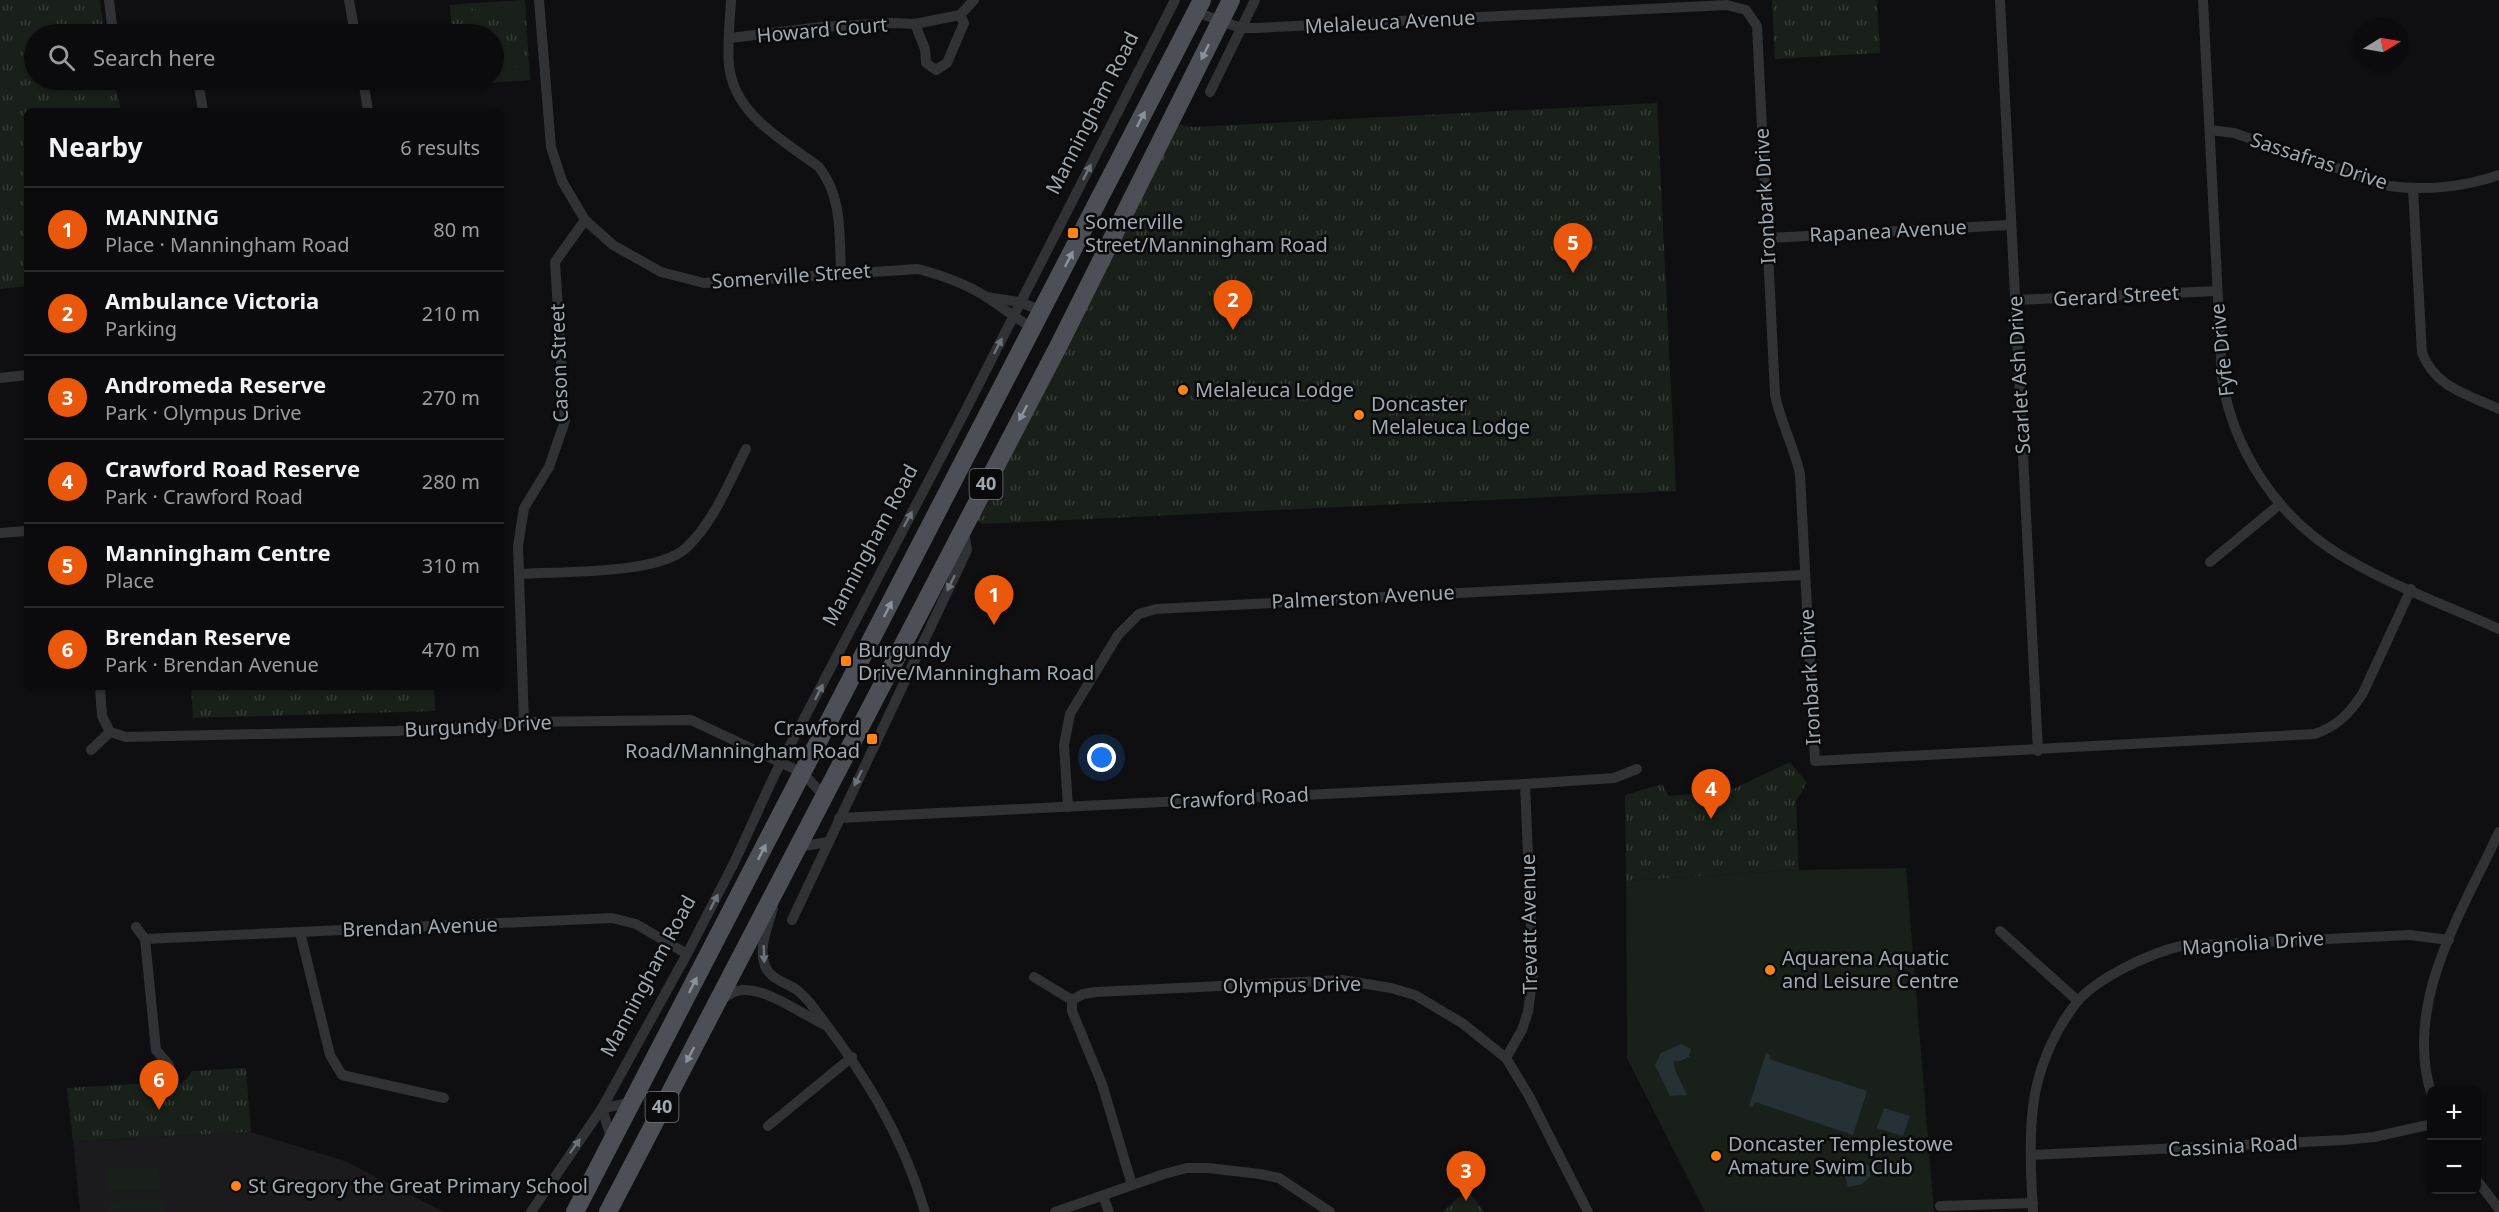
<!DOCTYPE html>
<meta charset="utf-8">
<style>
:root{--surface:#0b0b0d;--page:#141416;--text:#f1f3f6;--muted:#9a9b9d;--line:#2b2b2e;--accent:#ea580c}
body{margin:0;font-family:"Noto Sans",sans-serif;background:var(--page);color:var(--text)}
.controls{position:absolute;right:18px;bottom:18px;display:grid;overflow:hidden;border-radius:9px;box-shadow:0 2px 4px #0004}
.controls button{width:54px;height:54px;display:grid;place-items:center;padding:0;border:0;border-bottom:2px solid var(--line);background:var(--surface);color:var(--text);font:30px sans-serif}
.compass{position:absolute;left:2355px;top:18px;width:54px;height:54px;border-radius:50%;background:var(--surface);box-shadow:0 2px 4px #0004;rotate:79deg}
.you{position:absolute;left:1102px;top:758px;width:21px;height:21px;margin:-15px;border:4px solid #fff;border-radius:50%;background:#1a73e8;box-shadow:0 0 0 9px #1a73e833}
.badge{display:grid;place-items:center;width:39px;height:39px;border-radius:50%;background:var(--accent);color:#fff;font-size:20px;font-weight:700}
.pin{position:absolute;translate:-50% -50px;filter:drop-shadow(0 2px 3px #0008)}
.pin::after{content:'';position:absolute;top:32px;width:21px;height:18px;background:inherit;clip-path:polygon(0 0,100% 0,50% 100%)}
.list{margin:0;padding:0;list-style:none}
h2{display:flex;justify-content:space-between;align-items:center;height:78px;margin:0;padding:0 24px;font-size:26px}
h2 small{font-size:20px;font-weight:400;color:var(--muted)}
.list li{display:grid;grid-template-columns:39px 1fr auto;gap:18px;align-items:center;box-sizing:border-box;height:84px;padding:0 24px;border-top:2px solid var(--line)}
.list b{display:block;font-size:22px;white-space:nowrap}
.list p{margin:0;font-size:20px;white-space:nowrap;color:var(--muted)}
.list em{font-size:20px;font-style:normal;color:var(--muted)}
.icon{flex:none;width:33px;height:33px;fill:none;stroke:currentColor;stroke-width:2;stroke-linecap:round;stroke-linejoin:round}
.map{position:relative;flex:none;width:2499px;height:1212px;overflow:hidden}
.search{position:absolute;background:var(--surface);box-shadow:0 2px 4px #0004;left:24px;top:24px;width:480px;height:66px;display:flex;align-items:center;gap:15px;box-sizing:border-box;padding:0 21px;border-radius:33px;color:var(--muted);font-size:22px}
.panel{position:absolute;background:var(--surface);box-shadow:0 2px 4px #0004;left:24px;top:108px;width:480px;height:582px;border-radius:9px}
.map>svg:first-child{display:block}
</style>
<div class="map">
<svg width="2499" height="1212" viewBox="0 0 2499 1212">
<defs>
<pattern id="grass-tufts" width="24" height="20" patternUnits="userSpaceOnUse" patternTransform="scale(1.5)"><rect width="24" height="20" fill="#192019"/><path d="M3 7l-1-3M5 7V3M7 7l1-3M15 17l-1-3M17 17v-4M19 17l1-3" fill="none" stroke="#373e38"/></pattern>
</defs>
<rect width="100%" height="100%" fill="#0f0f11"/>
<!-- built -->
<polygon fill="#1b1b1e" points="251,1132 345,1161 444,1212 80,1212 73,1141"/>
<!-- grass -->
<g fill="url(#grass-tufts)">
<polygon points="0,0 100,0 104,34 34,34 34,80 114,80 121,111 27,111 27,286 0,289"/>
<polygon points="525,0 530,80 455,85 455,80 494,80 494,34 452,34 450,5"/>
<polygon points="1772,0 1877,0 1880,53 1775,59"/>
<polygon points="1657,103 1676,491 982,524 970,516 1170,123 1193,127"/>
<polygon points="191,687 434,687 435,711 193,718"/>
<polygon points="1790,762 1807,783 1796,801 1799,870 1626,881 1625,795 1662,784 1669,796 1729,791"/>
<path d="M246,1068L251,1132L73,1141L67,1088L151,1083C169,1091 182,1088 192,1071Z"/>
<polygon points="1467,1189 1484,1212 1443,1212"/>
</g>
<!-- garden -->
<g fill="#192019">
<path d="M525,0L526,15L510,11L499,15C487,9 472,12 460,4Z"/>
<polygon points="511,62 522,72 530,74 530,80 455,85 455,80 494,80 494,72 502,71"/>
<polygon points="1906,868 1934,1212 1705,1212 1627,1058 1626,881 1799,870"/>
<polygon points="159,1167 160,1190 109,1191 108,1168"/>
<polygon points="162,1199 162,1212 111,1212 111,1201"/>
</g>
<!-- water -->
<g fill="#253135">
<polygon points="1681,1044 1691,1049 1689,1057 1680,1061 1674,1061 1675,1070 1687,1095 1670,1096 1655,1065 1661,1053"/>
<polygon points="1766,1053 1770,1055 1769,1059 1867,1091 1853,1135 1755,1102 1753,1107 1749,1106"/>
<polygon points="1884,1108 1910,1116 1903,1136 1877,1128"/>
<polygon points="1858,1160 1870,1166 1870,1177 1862,1184 1848,1187 1844,1172 1850,1163"/>
</g>
<g fill="none" stroke-linecap="round" stroke-linejoin="round">
<!-- street -->
<g stroke="#303236" stroke-width="10">
<polyline points="109,0 113,34"/>
<polyline points="349,0 355,34"/>
<path d="M539,0L551,147L562,181L585,220L613,245L661,272L704,283L918,269C941,275 964,283 985,296C1001,306 1016,319 1033,328"/>
<path d="M731,0C730,21 727,44 729,65C734,115 783,140 819,167C843,198 839,235 841,272"/>
<polyline points="2000,0 2038,751"/>
<path d="M2203,0L2222,378C2233,449 2276,515 2337,553C2387,584 2445,605 2499,629"/>
<path d="M1196,12L1241,28H1256L1727,5L1746,10L1757,26L1775,395C1781,423 1794,447 1800,474L1815,761L2314,734C2337,727 2350,713 2363,693L2411,589"/>
<polyline points="915,24 925,49 926,63 936,70 947,63 964,23 960,15"/>
<polyline points="730,38 821,27 893,23 915,24 960,15 974,0"/>
<polyline points="198,80 203,111"/>
<polyline points="363,80 368,111"/>
<polyline points="1210,92 1255,0"/>
<path d="M2210,130L2234,133L2389,186C2425,191 2465,187 2499,175"/>
<path d="M2413,189L2422,353C2436,388 2467,394 2499,409"/>
<polyline points="1767,238 2010,225"/>
<polyline points="986,297 1020,302 1042,311"/>
<polyline points="2015,300 2217,291"/>
<polyline points="0,378 27,375"/>
<polyline points="0,533 27,531"/>
<polyline points="2210,562 2280,504"/>
<path d="M519,574C560,571 657,575 686,548C714,522 729,482 746,449"/>
<polyline points="100,687 102,716 110,732"/>
<polyline points="524,722 518,546 524,508 549,467 565,421 555,262 585,220"/>
<polyline points="91,750 110,732 126,737 397,731 524,722 691,720 803,773 824,796"/>
<polyline points="1068,807 1064,745 1070,714 1118,635 1139,614 1156,609 1804,575"/>
<polyline points="839,818 1525,784 1614,778 1637,769"/>
<polyline points="798,847 828,842"/>
<path d="M773,908C768,926 758,948 765,966C771,980 786,982 797,990C803,995 809,1001 813,1007C862,1070 903,1135 925,1212"/>
<polyline points="792,920 967,550 964,531"/>
<polyline points="136,927 145,939 612,918 636,924 687,954"/>
<polyline points="2000,931 2078,1001"/>
<polyline points="300,932 330,1055 342,1075 444,1098"/>
<polyline points="145,939 156,1050 169,1065"/>
<polyline points="1034,977 1072,1000 1083,994 1096,992 1342,980 1391,988 1415,995 1462,1023 1506,1058 1529,1096 1588,1212"/>
<polyline points="1072,1000 1072,1011 1102,1084 1132,1185"/>
<path d="M720,1001C725,998 731,992 737,991C762,984 803,1015 825,1025"/>
<polyline points="1506,1058 1522,1030 1528,1012 1533,974 1525,784"/>
<path d="M2432,1096C2402,1004 2462,912 2499,832"/>
<polyline points="602,1108 612,1141"/>
<polyline points="602,1108 632,1103"/>
<polyline points="768,1126 852,1057"/>
<polyline points="2032,1155 2345,1140 2374,1137 2432,1124"/>
<polyline points="2476,1179 2499,1209"/>
<polyline points="1103,1196 1109,1212"/>
<polyline points="1940,1206 2033,1203"/>
<polyline points="531,1212 602,1108 687,954 734,863 774,776 960,421 1175,0"/>
<polyline points="1055,1212 1164,1174 1187,1168 1208,1168 1260,1174 1279,1178 1330,1212"/>
<path d="M2033,1212C2031,1178 2029,1141 2033,1107C2037,1070 2054,1031 2077,1002C2097,978 2150,953 2181,946L2410,935L2449,940"/>
</g>
<!-- primary -->
<g stroke="#4c4f55" stroke-width="18">
<polyline points="575,1212 1202,0"/>
<polyline points="608,1212 1060,343 1231,0"/>
</g>
</g>
<!-- one-way arrows -->
<defs><path id="oneway-solid" d="M-6-.8H1V-3.2L6.5 0L1 3.2V.8H-6Z" transform="scale(1.5)"/></defs>
<g fill="#8a929c">
<use href="#oneway-solid" transform="translate(1205 52) rotate(116)"/>
<use href="#oneway-solid" transform="translate(1141 119) rotate(-62)"/>
<use href="#oneway-solid" transform="translate(1069 259) rotate(-63)"/>
<use href="#oneway-solid" transform="translate(1023 413) rotate(118)"/>
<use href="#oneway-solid" transform="translate(888 609) rotate(-63)"/>
<use href="#oneway-solid" transform="translate(762 852) rotate(-63)"/>
<use href="#oneway-solid" transform="translate(693 985) rotate(-63)"/>
<use href="#oneway-solid" transform="translate(690 1055) rotate(118)"/>
</g>
<g fill="#6d737b">
<use href="#oneway-solid" transform="translate(1087 172) rotate(-63)"/>
<use href="#oneway-solid" transform="translate(998 346) rotate(-63)"/>
<use href="#oneway-solid" transform="translate(908 519) rotate(-62)"/>
<use href="#oneway-solid" transform="translate(951 583) rotate(116)"/>
<use href="#oneway-solid" transform="translate(819 692) rotate(-63)"/>
<use href="#oneway-solid" transform="translate(858 778) rotate(116)"/>
<use href="#oneway-solid" transform="translate(714 902) rotate(-63)"/>
<use href="#oneway-solid" transform="translate(764 954) rotate(88)"/>
<use href="#oneway-solid" transform="translate(575 1146) rotate(-55)"/>
</g>
<!-- markers -->
<g fill="#ff8418" stroke="#0a0a0b" stroke-width="2">
<rect x="1067" y="227" width="12" height="12" rx="3"/>
<circle cx="1183" cy="390" r="6"/>
<circle cx="1359" cy="415" r="6"/>
<rect x="840" y="655" width="12" height="12" rx="3"/>
<rect x="866" y="733" width="12" height="12" rx="3"/>
<circle cx="1770" cy="970" r="6"/>
<circle cx="1716" cy="1156" r="6"/>
<circle cx="236" cy="1186" r="6"/>
</g>
<g text-anchor="middle" stroke-width="5" stroke-linejoin="round" paint-order="stroke">
<!-- shield labels -->
<g fill="#0a0a0b" stroke="#727981" stroke-width="1.5">
<rect x="969.5" y="469" width="33" height="30" rx="4.5"/>
<rect x="645.5" y="1092" width="33" height="30" rx="4.5"/>
</g>
<g font-size="18" font-weight="bold" fill="#9fa9b3">
<text x="986" y="490">40</text>
<text x="662" y="1113">40</text>
</g>
<!-- street labels -->
<g font-size="20" fill="#9fa9b3" stroke="#0a0a0b">
<text transform="translate(1390 22) rotate(-3)" y="7">Melaleuca Avenue</text>
<text transform="translate(822 30) rotate(-5)" y="7">Howard Court</text>
<text transform="translate(1092 113) rotate(-63)" y="7">Manningham Road</text>
<text transform="translate(2319 161) rotate(18)" y="7">Sassafras Drive</text>
<text transform="translate(1765 196) rotate(-93)" y="7">Ironbark Drive</text>
<text transform="translate(1888 231) rotate(-3)" y="7">Rapanea Avenue</text>
<text transform="translate(791 276) rotate(-4)" y="7">Somerville Street</text>
<text transform="translate(2116 296) rotate(-3)" y="7">Gerard Street</text>
<text transform="translate(2222 350) rotate(-96)" y="7">Fyfe Drive</text>
<text transform="translate(559 363) rotate(-92)" y="7">Cason Street</text>
<text transform="translate(2019 375) rotate(-93)" y="7">Scarlet Ash Drive</text>
<text transform="translate(870 545) rotate(-62)" y="7">Manningham Road</text>
<text transform="translate(1363 597) rotate(-3)" y="7">Palmerston Avenue</text>
<text transform="translate(1810 677) rotate(-93)" y="7">Ironbark Drive</text>
<text transform="translate(478 726) rotate(-3)" y="7">Burgundy Drive</text>
<text transform="translate(1239 798) rotate(-3)" y="7">Crawford Road</text>
<text transform="translate(1529 924) rotate(-91)" y="7">Trevatt Avenue</text>
<text transform="translate(420 927) rotate(-2)" y="7">Brendan Avenue</text>
<text transform="translate(2253 943) rotate(-4)" y="7">Magnolia Drive</text>
<text transform="translate(648 976) rotate(-62)" y="7">Manningham Road</text>
<text transform="translate(1292 985) rotate(-1)" y="7">Olympus Drive</text>
<text transform="translate(2233 1146) rotate(-3)" y="7">Cassinia Road</text>
</g>
<!-- poi labels -->
<g font-size="20" fill="#9fa9b3" stroke="#0a0a0b" text-anchor="start">
<text x="1085" y="229">Somerville<tspan x="1085" dy="23">Street/Manningham Road</tspan></text>
<text x="1195" y="397">Melaleuca Lodge</text>
<text x="1371" y="411">Doncaster<tspan x="1371" dy="23">Melaleuca Lodge</tspan></text>
<text x="858" y="657">Burgundy<tspan x="858" dy="23">Drive/Manningham Road</tspan></text>
<text x="860" y="735" text-anchor="end">Crawford<tspan x="860" dy="23">Road/Manningham Road</tspan></text>
<text x="1782" y="965">Aquarena Aquatic<tspan x="1782" dy="23">and Leisure Centre</tspan></text>
<text x="1728" y="1151">Doncaster Templestowe<tspan x="1728" dy="23">Amature Swim Club</tspan></text>
<text x="248" y="1193">St Gregory the Great Primary School</text>
</g>
</g>
</svg>
<div class="controls">
<button>+</button>
<button>−</button>
</div>
<svg class="compass" viewBox="-18 -18 36 36"><path d="M0-13l5 13h-10z" fill="#e53935"/><path d="M0 13l5-13h-10z" fill="#9a9b9d"/></svg>
<div class="you"></div>
<div class="pin badge" style="left:994px;top:625px">1</div>
<div class="pin badge" style="left:1233px;top:330px">2</div>
<div class="pin badge" style="left:1466px;top:1201px">3</div>
<div class="pin badge" style="left:1711px;top:819px">4</div>
<div class="pin badge" style="left:1573px;top:273px">5</div>
<div class="pin badge" style="left:159px;top:1110px">6</div>
<div class="search"><svg class="icon" aria-label="search" viewBox="0 0 24 24"><circle cx="10" cy="10" r="6"/><path d="M15 15l6 6"/></svg>Search here</div>
<section class="panel">
<h2>Nearby<small>6 results</small></h2>
<ul class="list">
<li><span class="badge">1</span><div><b>MANNING</b><p>Place · Manningham Road</p></div><em>80 m</em></li>
<li><span class="badge">2</span><div><b>Ambulance Victoria</b><p>Parking</p></div><em>210 m</em></li>
<li><span class="badge">3</span><div><b>Andromeda Reserve</b><p>Park · Olympus Drive</p></div><em>270 m</em></li>
<li><span class="badge">4</span><div><b>Crawford Road Reserve</b><p>Park · Crawford Road</p></div><em>280 m</em></li>
<li><span class="badge">5</span><div><b>Manningham Centre</b><p>Place</p></div><em>310 m</em></li>
<li><span class="badge">6</span><div><b>Brendan Reserve</b><p>Park · Brendan Avenue</p></div><em>470 m</em></li>
</ul>
</section>
</div>
